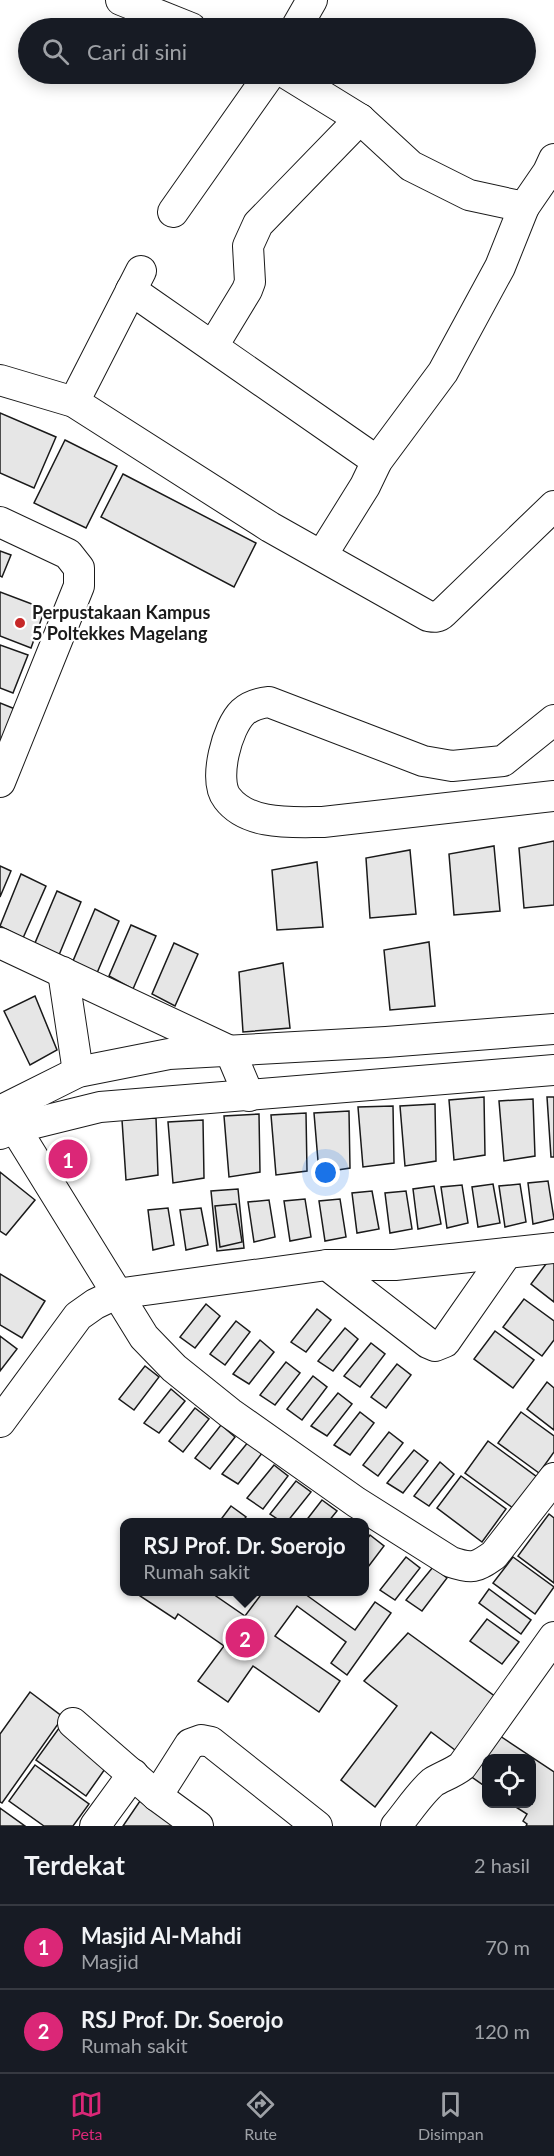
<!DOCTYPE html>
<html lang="id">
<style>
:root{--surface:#171b24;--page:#20242c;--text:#f1f3f6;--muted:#9ea1a6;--line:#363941;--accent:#db2777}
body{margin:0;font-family:Lato,sans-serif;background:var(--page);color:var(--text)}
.controls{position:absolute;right:18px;bottom:18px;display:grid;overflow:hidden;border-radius:12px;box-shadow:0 3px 15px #0003}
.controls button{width:54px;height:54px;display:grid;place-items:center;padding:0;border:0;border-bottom:2px solid var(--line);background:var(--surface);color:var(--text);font:30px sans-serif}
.you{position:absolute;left:326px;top:1173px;width:21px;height:21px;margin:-15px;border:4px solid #fff;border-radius:50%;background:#1a73e8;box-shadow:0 0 0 9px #1a73e833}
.badge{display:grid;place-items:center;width:39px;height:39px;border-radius:50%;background:var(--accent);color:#fff;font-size:20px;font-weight:700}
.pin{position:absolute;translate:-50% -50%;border:3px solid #fff;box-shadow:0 2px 6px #0006}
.popup{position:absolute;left:120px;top:1518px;width:249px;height:78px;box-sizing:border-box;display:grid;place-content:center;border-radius:12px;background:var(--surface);filter:drop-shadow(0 2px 4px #0005);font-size:20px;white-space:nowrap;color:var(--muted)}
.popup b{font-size:22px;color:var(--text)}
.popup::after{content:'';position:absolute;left:50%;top:100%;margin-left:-12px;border:12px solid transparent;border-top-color:var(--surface)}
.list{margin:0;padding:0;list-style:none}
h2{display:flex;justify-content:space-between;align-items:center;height:78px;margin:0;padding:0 24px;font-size:26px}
h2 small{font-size:20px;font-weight:400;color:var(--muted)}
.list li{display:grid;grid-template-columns:39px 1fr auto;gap:18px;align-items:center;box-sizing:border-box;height:84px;padding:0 24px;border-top:2px solid var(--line)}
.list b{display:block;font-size:22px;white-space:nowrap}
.list p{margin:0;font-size:20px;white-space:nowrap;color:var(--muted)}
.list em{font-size:20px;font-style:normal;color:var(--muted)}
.icon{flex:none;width:33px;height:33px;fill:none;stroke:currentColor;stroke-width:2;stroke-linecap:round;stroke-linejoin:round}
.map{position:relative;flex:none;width:554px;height:1826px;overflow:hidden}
.search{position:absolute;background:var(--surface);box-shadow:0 3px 15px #0003;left:18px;right:18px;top:18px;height:66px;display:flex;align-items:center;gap:15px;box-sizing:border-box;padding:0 21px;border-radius:33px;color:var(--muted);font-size:22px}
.sheet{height:246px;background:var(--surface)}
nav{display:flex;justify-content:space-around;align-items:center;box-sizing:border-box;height:84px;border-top:2px solid var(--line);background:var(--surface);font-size:16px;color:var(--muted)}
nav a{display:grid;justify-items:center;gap:3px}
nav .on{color:var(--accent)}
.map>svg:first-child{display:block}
</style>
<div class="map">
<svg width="554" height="1826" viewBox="0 0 554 1826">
<rect width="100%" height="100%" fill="#fff"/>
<!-- building -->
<g fill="#e6e6e6" stroke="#1a1a1a" stroke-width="1.5">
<polygon points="0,413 56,437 34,488 0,473"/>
<polygon points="65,440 117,466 86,528 34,503"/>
<polygon points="123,474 256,543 234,587 101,517"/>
<polygon points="0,551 11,555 2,577 0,576"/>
<polygon points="0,592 45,609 31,648 0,636"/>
<polygon points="0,645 28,655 13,693 0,688"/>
<polygon points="0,703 15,709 0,749"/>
<polygon points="554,841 554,905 524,908 519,848"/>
<polygon points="494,846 500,911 454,915 449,854"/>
<polygon points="410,850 416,914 370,918 366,858"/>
<polygon points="317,862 323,927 277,930 272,870"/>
<polygon points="0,866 11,871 0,897"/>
<polygon points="21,874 46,886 23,938 0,926"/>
<polygon points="57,891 81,902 59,955 35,943"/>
<polygon points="95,909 119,921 97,973 73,961"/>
<polygon points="131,925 156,936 133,989 109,976"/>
<polygon points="429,942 435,1006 390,1010 384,950"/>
<polygon points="174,943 198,954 175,1006 152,994"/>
<polygon points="283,963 290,1028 243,1032 239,972"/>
<polygon points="35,996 57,1050 30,1065 4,1011"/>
<polygon points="484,1097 485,1155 454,1160 449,1100"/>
<polygon points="547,1097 554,1097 554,1157 551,1157"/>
<polygon points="533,1099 535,1156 504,1161 499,1101"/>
<polygon points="435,1104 436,1161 405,1166 400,1106"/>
<polygon points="393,1106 394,1163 363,1167 358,1107"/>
<polygon points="349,1111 350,1168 319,1173 314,1113"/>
<polygon points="306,1113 307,1171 276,1175 271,1115"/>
<polygon points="259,1114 260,1172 229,1177 224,1116"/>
<polygon points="156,1118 158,1175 126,1180 122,1120"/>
<polygon points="203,1120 204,1178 173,1183 168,1122"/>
<polygon points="0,1172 35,1200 6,1235 0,1231"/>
<polygon points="548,1181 554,1219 533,1224 528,1183"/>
<polygon points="493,1184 500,1223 478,1227 472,1187"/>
<polygon points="520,1184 526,1222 505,1227 499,1186"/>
<polygon points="462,1185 468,1223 447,1228 441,1187"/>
<polygon points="434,1186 441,1224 418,1229 413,1189"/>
<polygon points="238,1189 244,1248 217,1251 211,1191"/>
<polygon points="372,1191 379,1229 357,1233 352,1193"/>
<polygon points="406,1191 412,1229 390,1233 385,1193"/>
<polygon points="305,1199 311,1237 290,1241 284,1201"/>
<polygon points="340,1199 346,1237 325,1241 319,1201"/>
<polygon points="269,1200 275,1237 254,1242 248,1202"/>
<polygon points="236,1204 242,1242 220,1247 215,1206"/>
<polygon points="168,1208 174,1245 153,1250 148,1210"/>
<polygon points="201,1208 208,1245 186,1250 180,1210"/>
<polygon points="552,1256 554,1258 554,1302 531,1284"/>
<polygon points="0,1274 45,1301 22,1338 0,1325"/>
<polygon points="524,1299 554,1321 554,1340 542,1356 503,1327"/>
<polygon points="206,1304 220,1316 195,1348 180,1337"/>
<polygon points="317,1309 331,1320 306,1352 291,1342"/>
<polygon points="236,1321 250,1332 225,1365 210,1354"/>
<polygon points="345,1328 358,1339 333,1371 318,1361"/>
<polygon points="495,1331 534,1360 513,1388 474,1359"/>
<polygon points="0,1336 17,1349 0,1371"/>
<polygon points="260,1340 274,1352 249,1384 233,1374"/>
<polygon points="371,1343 385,1354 360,1387 344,1376"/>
<polygon points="286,1362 300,1373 275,1405 260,1395"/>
<polygon points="397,1364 411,1375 386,1408 371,1397"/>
<polygon points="145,1366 159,1377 134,1410 119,1399"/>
<polygon points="313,1376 327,1387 302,1420 287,1409"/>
<polygon points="547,1382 554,1388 554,1430 527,1409"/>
<polygon points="171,1389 185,1401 159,1433 144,1423"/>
<polygon points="338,1393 352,1404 327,1436 311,1426"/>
<polygon points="195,1408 209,1419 183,1452 169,1441"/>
<polygon points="360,1412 374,1423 350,1455 334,1445"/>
<polygon points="521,1412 554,1436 554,1452 539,1473 498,1443"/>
<polygon points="221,1425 235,1437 210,1469 195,1458"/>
<polygon points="389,1432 403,1443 378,1476 363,1465"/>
<polygon points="249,1441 263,1452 238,1484 222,1474"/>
<polygon points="488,1441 537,1477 513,1508 465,1473"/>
<polygon points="414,1450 428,1461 403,1493 387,1483"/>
<polygon points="440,1462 454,1474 429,1506 414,1496"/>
<polygon points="274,1465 288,1476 263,1509 247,1498"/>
<polygon points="461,1476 506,1509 482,1542 437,1508"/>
<polygon points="296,1481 311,1492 287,1522 282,1522 270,1514"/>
<polygon points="322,1500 337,1511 328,1522 305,1522"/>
<polygon points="231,1506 246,1517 242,1522 219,1522"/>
<polygon points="549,1514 554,1518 554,1583 518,1556"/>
<polygon points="370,1535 384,1546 365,1571 365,1542"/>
<polygon points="406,1557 420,1568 395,1600 380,1590"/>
<polygon points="513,1557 554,1587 535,1614 493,1583"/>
<polygon points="433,1567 447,1578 422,1611 406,1600"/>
<polygon points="489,1589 531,1620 521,1634 479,1603"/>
<polygon points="134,1592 210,1592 245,1616 263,1592 307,1592 305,1594 355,1630 375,1602 391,1613 347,1675 331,1663 346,1642 297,1606 275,1636 340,1681 319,1712 253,1666 228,1702 198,1681 224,1646 178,1614 175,1619"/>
<polygon points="487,1619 519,1642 502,1664 470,1641"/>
<polygon points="408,1633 500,1700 459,1753 431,1732 375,1807 341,1780 397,1706 364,1681"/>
<polygon points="30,1692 63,1717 2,1803 0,1802 0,1734"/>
<polygon points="62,1724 112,1759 86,1796 36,1760"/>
<polygon points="491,1730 554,1772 554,1826 526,1826 527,1824 523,1821 527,1814 511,1804 532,1804 532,1758 486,1758 486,1787 463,1771"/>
<polygon points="35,1765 89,1804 73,1826 44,1826 9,1801"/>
<polygon points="140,1801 176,1826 123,1826"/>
<polygon points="0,1808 25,1826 0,1826"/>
</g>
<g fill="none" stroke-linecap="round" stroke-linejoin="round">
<!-- minor casing -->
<g stroke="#1a1a1a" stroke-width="32">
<g id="minor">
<polyline points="121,0 191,28"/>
<polyline points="296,28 312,0"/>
<polyline points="287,74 360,119 411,166 469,195 524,207 548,172 554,159"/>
<polyline points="173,212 270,74"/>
<polyline points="131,290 377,461"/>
<polyline points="213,346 247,290 250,282 248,246 258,224 360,119"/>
<path d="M0,380L74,402L270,527L428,616C434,617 438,618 443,613L554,506"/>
<polyline points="74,402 141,271"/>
<polyline points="0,522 68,554 79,568 79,586 0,782"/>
<polyline points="322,555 365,486 377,461 443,372 500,267 524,207"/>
<path d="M554,720L503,761L452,766L423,761L269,702C259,703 251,705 243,712C227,727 213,780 227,798C248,826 293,822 323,822L554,796"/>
<polyline points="0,943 230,1051 249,1096"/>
<polyline points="63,972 78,1072"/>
<polyline points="0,1111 78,1072 169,1054 386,1042 554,1029"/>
<path d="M15,1128L144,1337L174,1368L230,1413L356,1502L451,1562C472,1569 476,1568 494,1555L554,1478"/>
<polyline points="0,1134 15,1128 100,1107 554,1070"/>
<polyline points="327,1265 428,1343 435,1346 445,1342 507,1253"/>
<polyline points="0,1422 78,1316 95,1304 116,1294 327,1265 395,1265 554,1248"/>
<polyline points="73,1723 157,1796 198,1826"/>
<polyline points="157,1796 190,1744 201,1740 211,1742 317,1826"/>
<polyline points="95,1826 133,1774"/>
<path d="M396,1826C408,1812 419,1794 433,1782C441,1777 453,1773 462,1766L554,1637"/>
</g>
</g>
<!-- minor -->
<use href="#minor" stroke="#fff" stroke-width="30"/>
</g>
<!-- markers -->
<circle fill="#c62828" stroke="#fff" stroke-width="2" cx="20" cy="623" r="6"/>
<g text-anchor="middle" stroke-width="4.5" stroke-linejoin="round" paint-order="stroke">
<!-- poi labels -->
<g font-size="18" font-weight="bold" fill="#1a1a1a" stroke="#fff" text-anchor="start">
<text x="32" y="619">Perpustakaan Kampus<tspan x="32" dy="21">5 Poltekkes Magelang</tspan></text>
</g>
</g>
</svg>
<div class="controls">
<button><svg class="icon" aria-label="locate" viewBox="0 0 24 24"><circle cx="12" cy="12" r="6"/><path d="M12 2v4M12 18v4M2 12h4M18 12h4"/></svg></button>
</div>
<div class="you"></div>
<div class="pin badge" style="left:68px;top:1159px">1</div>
<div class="pin badge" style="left:245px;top:1638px">2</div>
<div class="popup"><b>RSJ Prof. Dr. Soerojo</b>Rumah sakit</div>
<div class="search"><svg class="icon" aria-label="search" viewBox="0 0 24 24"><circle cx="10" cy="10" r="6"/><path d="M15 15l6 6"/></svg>Cari di sini</div>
</div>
<section class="sheet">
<h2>Terdekat<small>2 hasil</small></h2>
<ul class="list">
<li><span class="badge">1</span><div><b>Masjid Al-Mahdi</b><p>Masjid</p></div><em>70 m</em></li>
<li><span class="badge">2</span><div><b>RSJ Prof. Dr. Soerojo</b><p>Rumah sakit</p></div><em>120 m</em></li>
</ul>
</section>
<nav>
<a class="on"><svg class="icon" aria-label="map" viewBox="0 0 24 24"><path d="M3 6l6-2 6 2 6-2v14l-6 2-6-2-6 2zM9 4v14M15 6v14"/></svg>Peta</a>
<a><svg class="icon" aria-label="directions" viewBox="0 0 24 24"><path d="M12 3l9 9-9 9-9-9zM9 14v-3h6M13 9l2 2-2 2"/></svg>Rute</a>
<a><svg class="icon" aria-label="saved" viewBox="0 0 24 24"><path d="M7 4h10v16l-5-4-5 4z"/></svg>Disimpan</a>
</nav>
